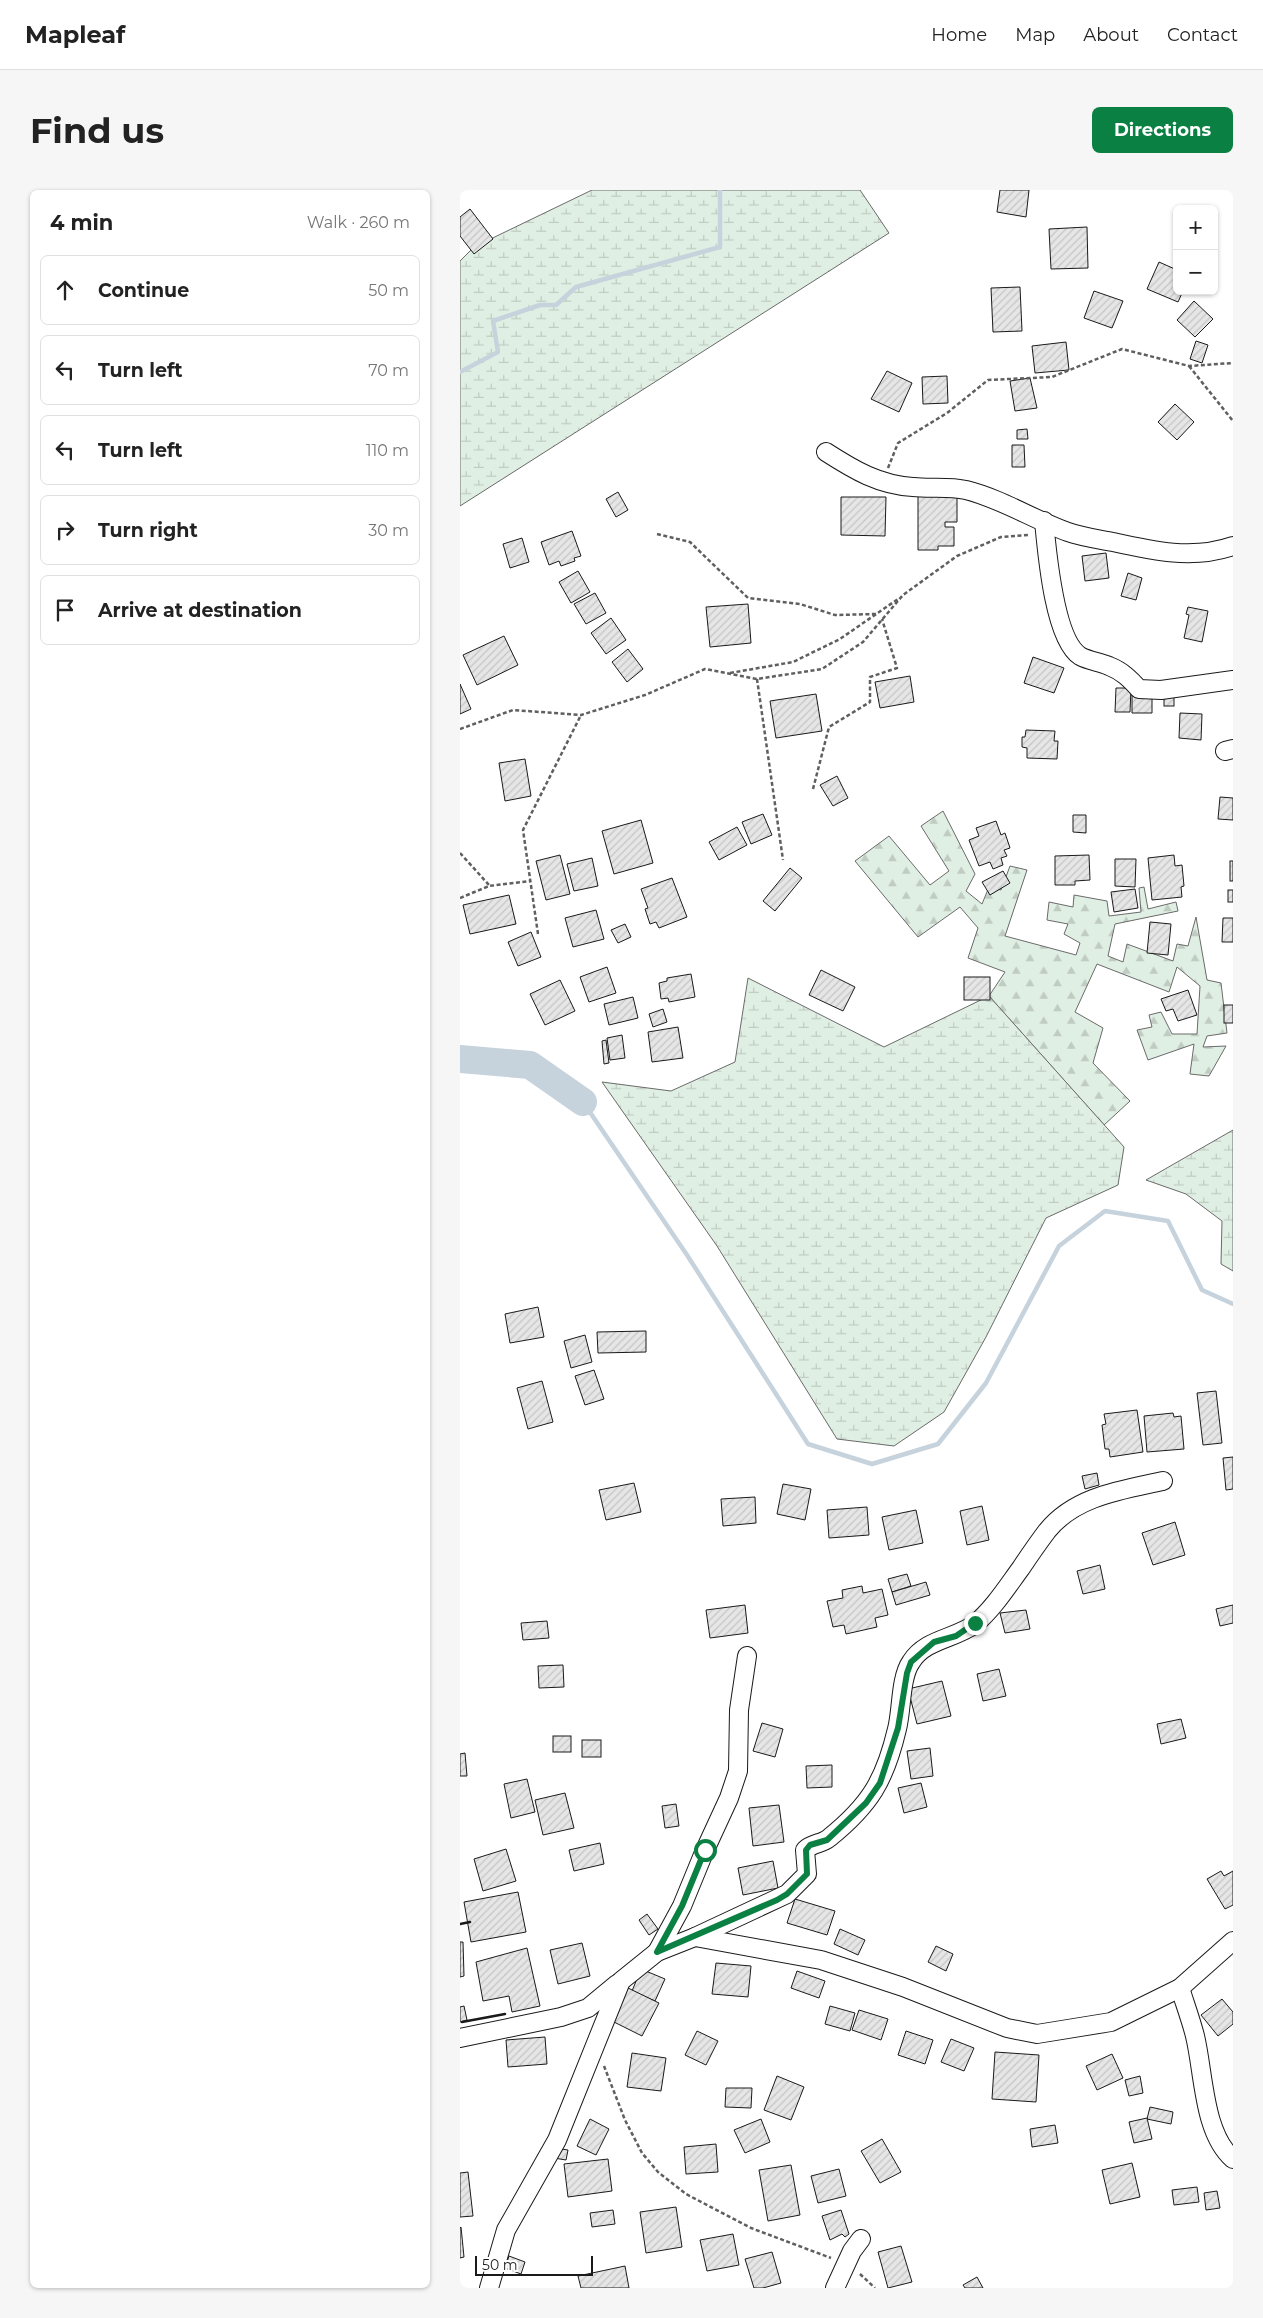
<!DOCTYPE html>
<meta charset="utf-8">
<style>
:root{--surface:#fff;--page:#f6f6f6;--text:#222;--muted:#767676;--line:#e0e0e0;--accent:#0b8043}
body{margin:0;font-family:Montserrat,sans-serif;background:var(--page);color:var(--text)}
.controls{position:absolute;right:15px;top:15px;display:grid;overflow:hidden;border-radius:8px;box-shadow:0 1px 4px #0004}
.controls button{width:45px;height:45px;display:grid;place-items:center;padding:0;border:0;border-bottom:1px solid var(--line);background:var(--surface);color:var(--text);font:25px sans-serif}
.scale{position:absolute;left:15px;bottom:12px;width:118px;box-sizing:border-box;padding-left:5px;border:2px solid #1a1a1a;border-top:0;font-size:14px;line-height:18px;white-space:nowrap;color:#1a1a1a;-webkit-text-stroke:4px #fff;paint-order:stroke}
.stop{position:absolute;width:15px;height:15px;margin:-11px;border:4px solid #0b8043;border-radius:50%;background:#fff}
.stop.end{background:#0b8043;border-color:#fff;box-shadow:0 1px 5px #0008}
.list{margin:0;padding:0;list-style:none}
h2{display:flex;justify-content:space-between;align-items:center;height:65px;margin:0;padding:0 20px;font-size:21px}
h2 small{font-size:16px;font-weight:400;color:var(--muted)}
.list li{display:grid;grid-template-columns:32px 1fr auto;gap:15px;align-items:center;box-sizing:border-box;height:70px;margin:0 10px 10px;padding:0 10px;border:1px solid var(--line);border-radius:8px}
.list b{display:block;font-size:19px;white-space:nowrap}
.list em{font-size:16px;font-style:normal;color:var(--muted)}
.icon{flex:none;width:28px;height:28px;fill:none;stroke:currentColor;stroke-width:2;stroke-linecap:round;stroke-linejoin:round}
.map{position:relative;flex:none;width:773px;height:2098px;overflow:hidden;border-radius:8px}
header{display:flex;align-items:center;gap:30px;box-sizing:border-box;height:70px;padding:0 25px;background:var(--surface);border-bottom:1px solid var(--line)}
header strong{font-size:24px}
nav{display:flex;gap:28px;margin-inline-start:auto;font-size:18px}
.intro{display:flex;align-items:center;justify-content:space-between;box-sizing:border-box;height:120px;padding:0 30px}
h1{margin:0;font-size:35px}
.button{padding:12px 22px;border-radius:8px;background:var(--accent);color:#fff;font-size:18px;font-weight:700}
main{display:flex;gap:30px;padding:0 30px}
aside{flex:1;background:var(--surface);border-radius:8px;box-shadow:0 1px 4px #0004}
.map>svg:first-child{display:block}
</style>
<header>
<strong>Mapleaf</strong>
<nav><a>Home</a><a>Map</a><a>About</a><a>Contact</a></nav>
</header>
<div class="intro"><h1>Find us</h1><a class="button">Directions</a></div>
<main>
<aside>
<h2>4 min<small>Walk · 260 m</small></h2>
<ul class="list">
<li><svg class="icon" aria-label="ahead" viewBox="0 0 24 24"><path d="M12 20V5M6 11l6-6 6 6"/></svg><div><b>Continue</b></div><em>50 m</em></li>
<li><svg class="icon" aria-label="left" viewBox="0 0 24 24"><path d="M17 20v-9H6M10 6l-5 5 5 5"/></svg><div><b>Turn left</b></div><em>70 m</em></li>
<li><svg class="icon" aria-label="left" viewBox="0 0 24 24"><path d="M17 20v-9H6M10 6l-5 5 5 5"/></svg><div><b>Turn left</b></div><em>110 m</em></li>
<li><svg class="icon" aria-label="right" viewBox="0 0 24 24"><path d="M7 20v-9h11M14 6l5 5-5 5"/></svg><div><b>Turn right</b></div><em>30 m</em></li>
<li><svg class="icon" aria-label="arrive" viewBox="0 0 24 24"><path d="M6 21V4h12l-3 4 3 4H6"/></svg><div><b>Arrive at destination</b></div></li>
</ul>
</aside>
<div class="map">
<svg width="773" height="2098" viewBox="0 0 773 2098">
<defs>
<pattern id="forest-firs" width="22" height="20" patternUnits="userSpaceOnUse" patternTransform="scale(1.25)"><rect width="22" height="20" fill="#e0efe3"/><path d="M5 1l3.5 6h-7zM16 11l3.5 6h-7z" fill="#c0ccc2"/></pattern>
<pattern id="wetland-marsh" width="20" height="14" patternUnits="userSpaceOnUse" patternTransform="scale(1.25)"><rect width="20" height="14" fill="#e0efe3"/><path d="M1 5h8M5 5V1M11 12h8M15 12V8" fill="none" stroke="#c0ccc2"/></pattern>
<pattern id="building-hatch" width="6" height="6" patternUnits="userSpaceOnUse" patternTransform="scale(1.25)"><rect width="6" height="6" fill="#e6e6e6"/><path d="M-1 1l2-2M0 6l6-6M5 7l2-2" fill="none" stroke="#c5c5c5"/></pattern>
</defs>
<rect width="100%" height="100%" fill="#fff"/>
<!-- forest -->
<polygon fill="url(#forest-firs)" stroke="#6a6a6a" points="483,621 515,684 506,701 522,714 529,697 541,700 550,676 567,680 545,746 616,765 620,753 604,744 608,734 587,730 589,712 613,717 614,705 647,711 649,726 681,722 679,698 684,697 688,719 716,712 718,721 655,734 648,766 663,772 667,754 713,771 717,754 728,756 736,727 747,790 761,793 767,843 747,846 743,857 766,856 749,886 730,884 734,854 688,870 677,840 692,837 689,825 701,822 712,844 737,844 740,796 717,777 709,802 637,774 615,822 643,838 633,873 670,911 644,935 529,806 545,782 508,768 518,738 500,717 458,747 395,671 429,646 470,695 489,681 461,636"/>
<!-- wetland -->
<g fill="url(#wetland-marsh)" stroke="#6a6a6a">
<polygon points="132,0 400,0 429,43 0,316 0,71 14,57"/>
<polygon points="288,788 424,857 529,806 664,957 658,995 586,1028 526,1147 484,1222 434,1256 377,1249 257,1056 142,892 211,901 275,872"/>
<polygon points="773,940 773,1081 761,1074 762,1031 726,1004 686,990"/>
</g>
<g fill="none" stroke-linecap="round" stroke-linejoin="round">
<!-- stream -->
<g stroke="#c6d2dc" stroke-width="4.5">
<polyline points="0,182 38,162 33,131 80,115 96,115 116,97 260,57 260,0"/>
<polyline points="123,912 227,1065 348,1254 412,1274 478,1254 526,1193 599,1056 645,1021 708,1031 742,1100 773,1114"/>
</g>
<!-- river -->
<polyline stroke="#c6d2dc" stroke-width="28" points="0,869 70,875 123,912"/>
</g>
<!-- building -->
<g fill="url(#building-hatch)" stroke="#1a1a1a">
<polygon points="540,0 569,0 566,27 537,22"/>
<polygon points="10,19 33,49 14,64 0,46 0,27"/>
<polygon points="627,37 628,78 591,79 589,39"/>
<polygon points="699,72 717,80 717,101 723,101 718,112 687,99"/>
<polygon points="560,97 562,141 533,142 531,98"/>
<polygon points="634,101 663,111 652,138 624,128"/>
<polygon points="734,111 753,129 735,147 717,130"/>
<polygon points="736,151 748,155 742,173 730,169"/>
<polygon points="606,152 609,180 575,183 572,156"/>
<polygon points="427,181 452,193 439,222 411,209"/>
<polygon points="487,186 488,213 463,214 462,187"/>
<polygon points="570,188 577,218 555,221 550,191"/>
<polygon points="715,214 734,232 717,250 698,232"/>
<polygon points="567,239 568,249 557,249 557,240"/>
<polygon points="552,255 564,255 565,277 552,277"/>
<polygon points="458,299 497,299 497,332 485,332 485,337 494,337 494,356 478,356 478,360 458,360"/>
<polygon points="158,302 168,320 156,327 146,309"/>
<polygon points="381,307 426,307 425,346 381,345"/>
<polygon points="112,341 121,366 114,368 115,371 101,376 99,371 89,375 81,352"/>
<polygon points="62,348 69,372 50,378 43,354"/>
<polygon points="646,363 649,388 625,391 622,366"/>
<polygon points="118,381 130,402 111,413 99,392"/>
<polygon points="668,383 682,388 676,410 661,406"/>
<polygon points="135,403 146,423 126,434 114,414"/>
<polygon points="288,414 291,453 250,457 246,417"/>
<polygon points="728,417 748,421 742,452 724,448 729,425 726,424"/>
<polygon points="151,428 166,450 146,464 131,443"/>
<polygon points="44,446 58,475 17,495 3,465"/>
<polygon points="168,459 183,479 167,492 152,472"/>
<polygon points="573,467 604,478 594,503 564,493"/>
<polygon points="450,486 454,512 420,518 415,492"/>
<polygon points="0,494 11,519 0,524"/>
<polygon points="656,498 671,498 670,522 655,522"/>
<polygon points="672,502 692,503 692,523 672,523"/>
<rect x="704" y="502" width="10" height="14"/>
<polygon points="356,504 362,541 316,548 310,511"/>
<polygon points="720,523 742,524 741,550 719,548"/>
<polygon points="566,540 595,541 594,551 598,551 597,569 567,568 567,558 562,557 562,547 565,547"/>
<polygon points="65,569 71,606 45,611 39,573"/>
<polygon points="377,586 388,608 373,616 360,595"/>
<polygon points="760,607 773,608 773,630 758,629"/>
<polygon points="303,624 312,645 291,654 282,632"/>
<polygon points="613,625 626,625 626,643 613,642"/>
<polygon points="181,630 193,673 154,684 142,641"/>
<polygon points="536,631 541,645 545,643 550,658 544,660 547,666 541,668 543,675 533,679 530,672 519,676 509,650 519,646 516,638"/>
<polygon points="277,637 287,655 259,670 249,652"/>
<polygon points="100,665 110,704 86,710 76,671"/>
<polygon points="629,665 630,690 615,691 615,695 595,695 595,666"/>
<polygon points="714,665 715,676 722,675 724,696 721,697 722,707 692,710 688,668"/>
<polygon points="132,668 138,696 114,701 107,674"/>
<polygon points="655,669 676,669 675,697 655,696"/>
<rect x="770" y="671" width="3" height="20"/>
<polygon points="330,678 342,688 315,721 303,711"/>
<polygon points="543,681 550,693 530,705 522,692"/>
<polygon points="212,688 227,727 199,738 196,732 190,734 185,719 188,718 181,699"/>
<polygon points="675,699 678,718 654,722 651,702"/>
<rect x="768" y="700" width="5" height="12"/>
<polygon points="49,705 56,734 10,744 3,715"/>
<polygon points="136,720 144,749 113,757 105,728"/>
<polygon points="763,728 773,728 773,752 762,752"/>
<polygon points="690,732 711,734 708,765 687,763"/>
<polygon points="165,734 171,747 158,753 151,740"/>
<polygon points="71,742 81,767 58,776 48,752"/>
<polygon points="147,777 156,803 129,812 120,787"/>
<polygon points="361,780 395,797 383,821 349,805"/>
<polygon points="231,784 235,807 209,812 208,808 201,809 199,793 207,791 207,788"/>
<rect x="504" y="787" width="26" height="23"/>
<polygon points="100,790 115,821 85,835 70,804"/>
<polygon points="728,800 737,825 718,831 713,819 706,821 701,809"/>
<polygon points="173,807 178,828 149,835 144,814"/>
<rect x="764" y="815" width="9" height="18"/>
<polygon points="203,819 207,832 193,837 189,824"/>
<polygon points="218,837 223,868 192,872 188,842"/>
<polygon points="162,845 165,868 150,870 147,848"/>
<polygon points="146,850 149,873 144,874 142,851"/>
<polygon points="78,1117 84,1147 50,1153 45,1124"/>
<polygon points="186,1141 186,1162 138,1163 137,1142"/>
<polygon points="125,1145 132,1172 111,1178 104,1151"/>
<polygon points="134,1180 144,1209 125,1215 115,1186"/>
<polygon points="82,1191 93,1232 68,1239 57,1198"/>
<polygon points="756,1201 762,1253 743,1255 737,1203"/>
<polygon points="677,1220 683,1262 650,1267 649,1259 645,1259 642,1235 646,1234 644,1224"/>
<polygon points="713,1223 714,1227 721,1226 724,1259 687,1262 684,1226"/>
<polygon points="773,1267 773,1299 766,1300 763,1268"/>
<polygon points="637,1283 639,1295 625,1299 622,1286"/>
<polygon points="174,1293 181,1322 146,1330 139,1300"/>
<polygon points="323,1294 351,1299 345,1330 317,1324"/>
<polygon points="295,1307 296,1333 263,1336 261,1309"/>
<polygon points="522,1316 529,1350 507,1355 500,1321"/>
<polygon points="407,1317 409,1345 369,1348 367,1320"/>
<polygon points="456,1320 463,1353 429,1360 422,1327"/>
<polygon points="715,1332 725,1365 693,1375 682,1343"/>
<polygon points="640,1375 645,1399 623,1404 617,1381"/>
<polygon points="447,1384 451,1396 432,1402 428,1389"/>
<polygon points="466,1392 470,1405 436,1415 432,1402"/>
<polygon points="402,1396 403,1403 422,1399 428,1425 415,1428 417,1437 386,1444 384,1435 373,1437 367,1411 383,1408 382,1400"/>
<polygon points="285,1415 288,1443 250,1448 246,1420"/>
<polygon points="773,1415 773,1433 760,1436 756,1419"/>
<polygon points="566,1420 570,1439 545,1443 540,1423"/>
<polygon points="87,1431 89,1448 63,1450 61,1433"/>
<polygon points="103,1475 104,1497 79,1498 78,1476"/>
<polygon points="539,1479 546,1506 523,1511 517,1484"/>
<polygon points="482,1491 491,1526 457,1534 448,1499"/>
<polygon points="721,1529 726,1548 701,1554 697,1534"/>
<polygon points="302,1533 323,1539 315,1567 293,1561"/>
<rect x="93" y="1546" width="18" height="16"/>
<rect x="122" y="1550" width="19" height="17"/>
<polygon points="470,1558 473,1586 451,1589 447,1561"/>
<polygon points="5,1563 7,1586 0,1586 0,1564"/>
<polygon points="372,1575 372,1597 347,1598 346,1576"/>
<polygon points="67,1589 75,1622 51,1628 44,1594"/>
<polygon points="461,1593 467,1617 444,1623 438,1598"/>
<polygon points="105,1603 114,1638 83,1645 75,1610"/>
<polygon points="216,1614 219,1636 205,1638 202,1616"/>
<polygon points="319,1615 324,1652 293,1656 289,1618"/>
<polygon points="140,1653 144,1674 114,1681 109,1660"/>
<polygon points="46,1659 56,1691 23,1701 14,1669"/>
<polygon points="313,1671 318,1698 283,1705 278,1678"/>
<polygon points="761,1681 764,1686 773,1681 773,1715 765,1719 747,1689"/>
<polygon points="58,1702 66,1742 11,1752 4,1712"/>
<polygon points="335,1709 375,1721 367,1745 327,1733"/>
<polygon points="187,1724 198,1739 189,1745 179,1730"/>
<polygon points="380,1739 405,1750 398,1765 374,1754"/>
<polygon points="0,1752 3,1752 4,1786 0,1787"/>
<polygon points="122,1753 130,1786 98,1794 90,1760"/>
<polygon points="476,1756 493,1764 486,1781 468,1772"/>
<polygon points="67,1758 80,1816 52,1822 49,1806 23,1811 16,1772"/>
<polygon points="256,1773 291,1776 288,1807 252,1804"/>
<polygon points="181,1779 205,1789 195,1811 172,1801"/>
<polygon points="337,1781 365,1791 359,1808 331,1798"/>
<polygon points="166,1797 199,1813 182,1846 150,1830"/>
<polygon points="762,1809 773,1822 773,1834 758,1846 741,1825"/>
<polygon points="4,1816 7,1830 0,1832 0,1817"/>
<polygon points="370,1816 395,1823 390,1841 365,1834"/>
<polygon points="399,1820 428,1829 421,1850 392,1840"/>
<polygon points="237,1841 258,1851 246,1875 225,1865"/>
<polygon points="446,1841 473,1850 465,1874 438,1865"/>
<polygon points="85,1847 87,1874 48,1877 46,1850"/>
<polygon points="491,1849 514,1858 504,1881 481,1872"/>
<polygon points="535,1862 579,1865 576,1912 532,1909"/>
<polygon points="172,1863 206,1868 201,1901 167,1897"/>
<polygon points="652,1864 663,1888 637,1900 626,1876"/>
<polygon points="317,1886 344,1897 331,1930 304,1920"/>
<polygon points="680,1886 683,1903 669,1906 665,1890"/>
<polygon points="266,1898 292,1898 291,1918 265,1917"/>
<polygon points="690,1917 713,1922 711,1934 687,1929"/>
<polygon points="687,1928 692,1949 674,1953 669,1932"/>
<polygon points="130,1929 149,1939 136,1965 117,1956"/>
<polygon points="301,1929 310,1952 285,1963 274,1940"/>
<polygon points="595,1935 598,1953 572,1957 570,1939"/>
<polygon points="422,1949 441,1982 420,1993 401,1961"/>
<polygon points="256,1954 258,1982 226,1984 224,1957"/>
<polygon points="95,1958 108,1960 106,1970 94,1968"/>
<polygon points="148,1969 152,2001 108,2007 104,1974"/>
<polygon points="672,1973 680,2007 650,2014 642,1980"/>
<polygon points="331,1975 340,2025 308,2031 299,1980"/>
<polygon points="379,1979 386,2006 358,2013 351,1986"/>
<polygon points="8,1982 13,2026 0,2027 0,1983"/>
<polygon points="737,1997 739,2012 714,2015 712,2000"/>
<polygon points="757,2001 760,2018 746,2020 744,2003"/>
<polygon points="216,2017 222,2057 186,2063 180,2022"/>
<polygon points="153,2020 155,2034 132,2037 130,2023"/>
<polygon points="381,2020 389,2044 385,2047 382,2044 370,2050 362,2026"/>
<polygon points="1,2037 4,2067 0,2068 0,2038"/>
<polygon points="273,2044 279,2075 247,2081 240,2050"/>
<polygon points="441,2056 452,2092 428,2098 418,2062"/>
<polygon points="312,2062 321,2093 303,2098 294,2098 285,2069"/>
<polygon points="49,2066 65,2072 61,2084 45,2078"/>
<polygon points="165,2076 169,2098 121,2098 118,2086"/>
<polygon points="517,2087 523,2098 505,2098 503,2095"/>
</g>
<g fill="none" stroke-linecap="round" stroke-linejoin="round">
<!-- minor casing -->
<g stroke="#1a1a1a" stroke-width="20">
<g id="minor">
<path d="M366,262C394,280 419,295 453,297C471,299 488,296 506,300C542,309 574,330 608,342C622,347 638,349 653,352C693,361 733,370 773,356"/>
<path d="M584,331C587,362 594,449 620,466C629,471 640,472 649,476C662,481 670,489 679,499L701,500L773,490"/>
<polyline points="765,561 773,559"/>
<path d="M235,1747L327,1704L347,1684L345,1660C352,1653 362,1654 369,1648C410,1615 425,1590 437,1539C442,1520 440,1488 451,1472C465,1449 495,1449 515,1434C533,1419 547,1397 561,1378C569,1366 578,1353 587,1341C615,1306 662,1300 703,1291"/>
<polyline points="197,1762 222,1716 245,1660 269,1608 278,1581 279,1520 287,1466"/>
<path d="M720,1798C725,1814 731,1830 735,1846C744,1883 743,1943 773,1969"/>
<polyline points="0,1848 101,1827 128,1818 157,1794"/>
<polyline points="29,2098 46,2040 97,1950 161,1791 197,1762 235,1747 361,1770 443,1797 547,1838 577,1844 651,1832 720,1798 773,1751"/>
<polyline points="375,2098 392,2061 401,2049"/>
</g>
</g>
<!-- path -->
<g stroke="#5f5f5f" stroke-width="2.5" stroke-dasharray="4 2.5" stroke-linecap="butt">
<polyline points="729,176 773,231"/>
<polyline points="428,278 438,253 487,223 528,190 592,187 662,159 729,176 773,173"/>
<polyline points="197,344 230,352 288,408 340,414 375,425 416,424"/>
<polyline points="270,483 333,472 380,449 438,409"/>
<polyline points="297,489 323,670"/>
<polyline points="0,539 53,520 121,525 185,505 245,479 297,489 362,479 403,452 443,405 497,366 541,347 568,345"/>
<polyline points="353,599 369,537 410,512 410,487 437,478 422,429"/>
<polyline points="0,663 29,695"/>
<polyline points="0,708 29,696 70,691"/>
<polyline points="78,744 63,640 121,525"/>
<polyline points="144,1876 165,1930 182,1963 198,1982 226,2004 291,2038 371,2068"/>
<polyline points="400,2084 415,2098"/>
</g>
<!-- minor -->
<use href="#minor" stroke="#fff" stroke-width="18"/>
<!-- wall -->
<g stroke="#1a1a1a" stroke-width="2.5">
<polyline points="0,1734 10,1732"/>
<polyline points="2,1832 45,1824"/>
</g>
</g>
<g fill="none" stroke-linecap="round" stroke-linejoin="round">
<!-- route -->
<polyline stroke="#0b8043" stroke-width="6" points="245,1660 222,1716 197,1762 317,1710 327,1704 347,1684 346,1660 350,1655 367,1650 406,1613 420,1593 438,1538 447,1483 451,1472 474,1452 496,1446 515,1433"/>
</g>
</svg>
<div class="controls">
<button>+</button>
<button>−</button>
</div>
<div class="scale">50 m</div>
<div class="stop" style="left:245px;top:1660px"></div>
<div class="stop end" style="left:515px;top:1433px"></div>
</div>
</main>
